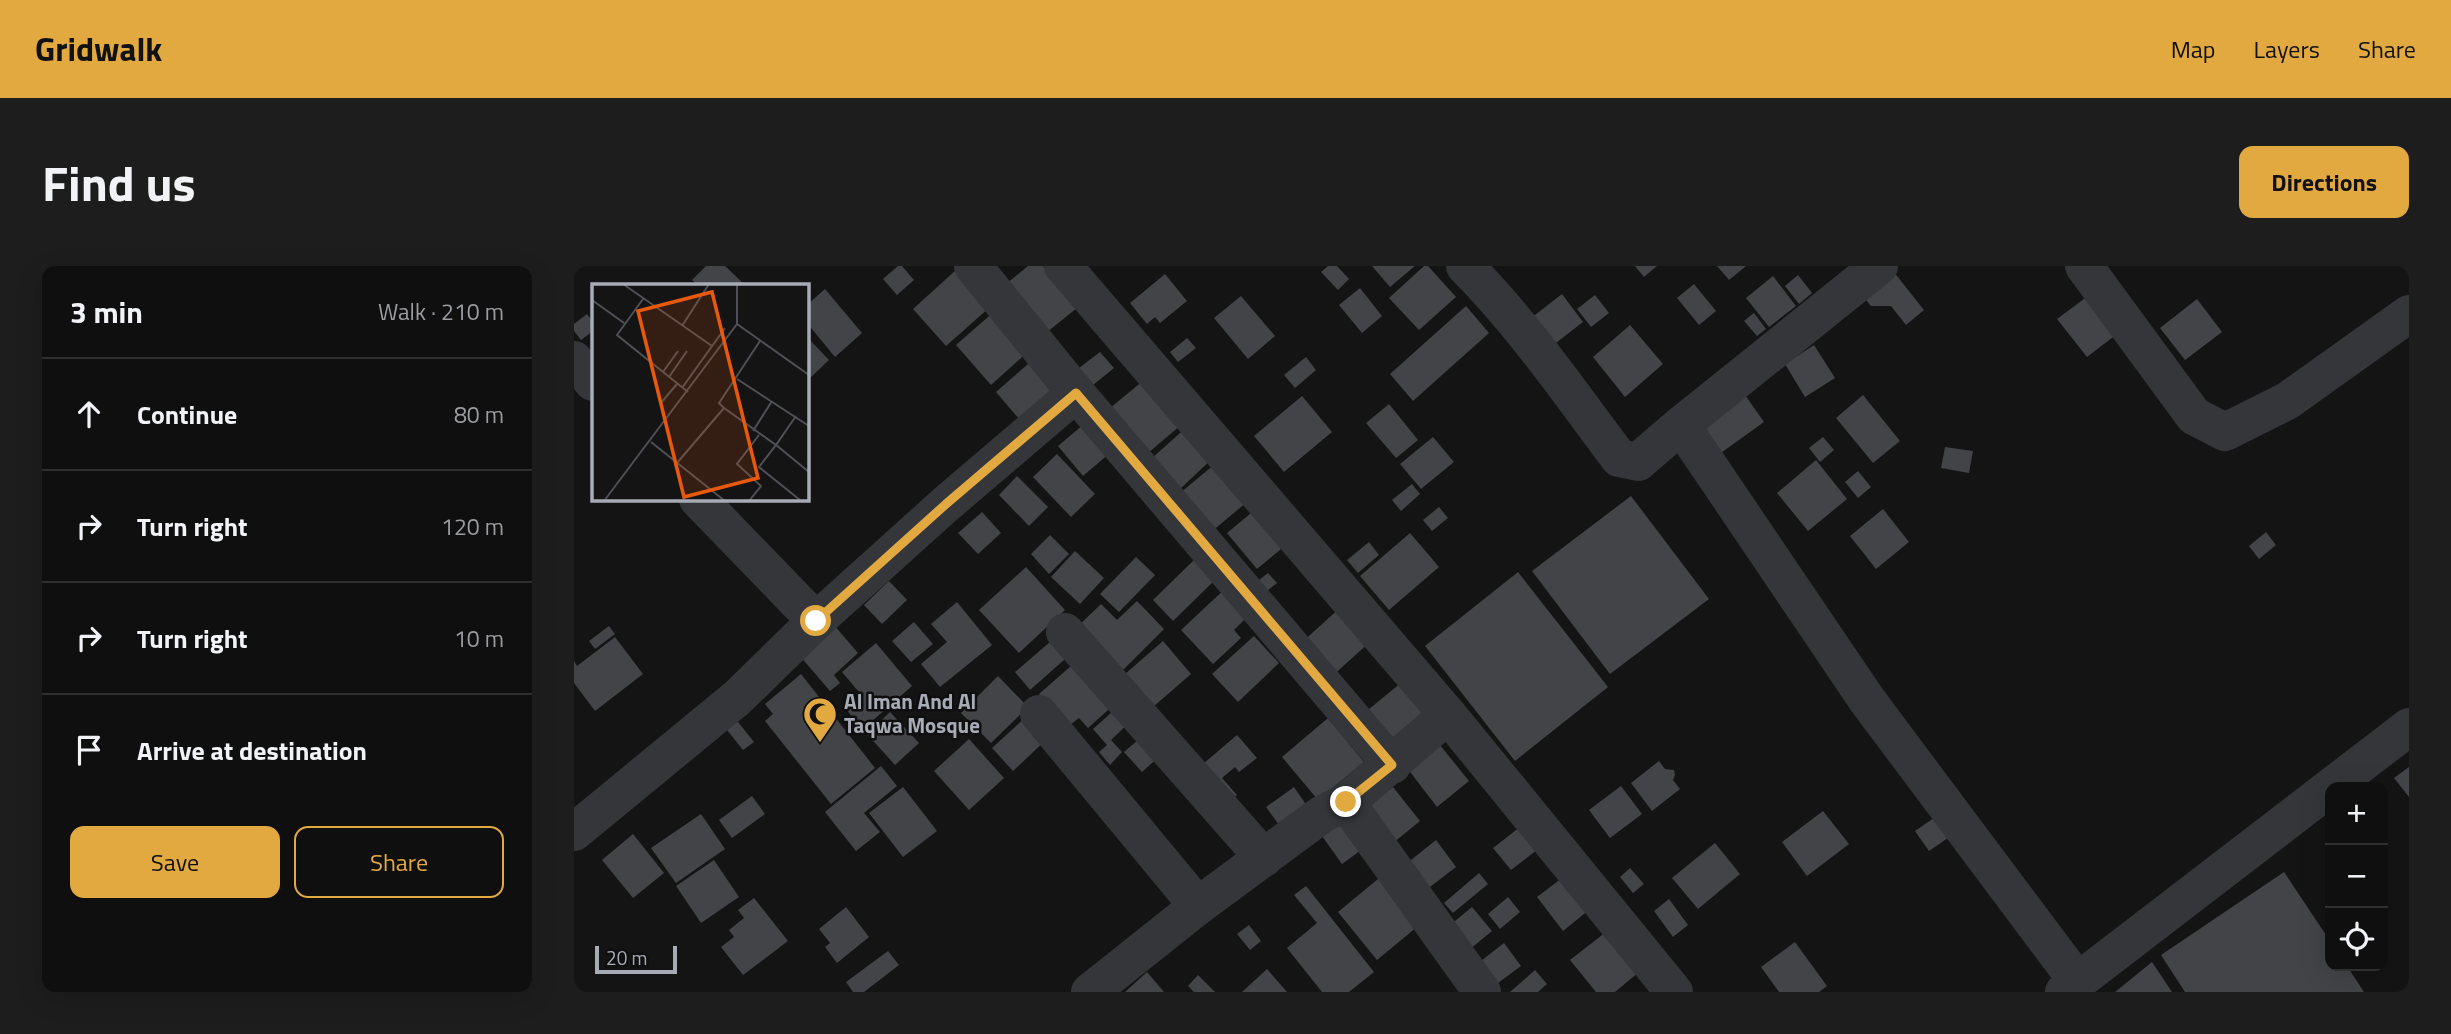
<!DOCTYPE html>
<meta charset="utf-8">
<style>
:root{--surface:#0f0f10;--page:#1d1d1e;--text:#f1f3f6;--muted:#9b9c9f;--line:#2f2f30;--accent:#e2a940}
body{margin:0;font-family:"Titillium Web",sans-serif;background:var(--page);color:var(--text)}
.controls{position:absolute;right:21px;bottom:21px;display:grid;overflow:hidden;border-radius:14px;box-shadow:0 7px 28px #0002}
.controls button{width:63px;height:63px;display:grid;place-items:center;padding:0;border:0;border-bottom:2px solid var(--line);background:var(--surface);color:var(--text);font:35px sans-serif}
.scale{position:absolute;left:21px;bottom:18px;width:82px;box-sizing:border-box;padding-left:7px;border:4px solid #a7abb5;border-top:0;font-size:19px;line-height:24px;white-space:nowrap;color:#a7abb5;-webkit-text-stroke:5px #0f0f10;paint-order:stroke}
.stop{position:absolute;width:21px;height:21px;margin:-16px;border:5px solid #e2a940;border-radius:50%;background:#fff}
.stop.end{background:#e2a940;border-color:#fff;box-shadow:0 2px 7px #0008}
.list{margin:0;padding:0;list-style:none}
h2{display:flex;justify-content:space-between;align-items:center;height:91px;margin:0;padding:0 28px;font-size:30px}
h2 small{font-size:23px;font-weight:400;color:var(--muted)}
.list li{display:grid;grid-template-columns:46px 1fr auto;gap:21px;align-items:center;box-sizing:border-box;height:112px;padding:0 28px;border-top:2px solid var(--line)}
.list b{display:block;font-size:26px;white-space:nowrap}
.list em{font-size:23px;font-style:normal;color:var(--muted)}
.actions{display:flex;gap:14px;padding:21px 28px}
.actions a{flex:1;padding:16px 0;border:2px solid var(--accent);border-radius:14px;text-align:center;font-size:24px;color:var(--accent)}
.actions .main{background:var(--accent);color:#111}
.icon{flex:none;width:38px;height:38px;fill:none;stroke:currentColor;stroke-width:2;stroke-linecap:round;stroke-linejoin:round}
.map{position:relative;flex:none;width:1835px;height:726px;overflow:hidden;border-radius:14px}
header{display:flex;align-items:center;gap:42px;box-sizing:border-box;height:98px;padding:0 35px;background:var(--accent);color:#111}
header strong{font-size:33px}
nav{display:flex;gap:38px;margin-inline-start:auto;font-size:24px}
.intro{display:flex;align-items:center;justify-content:space-between;box-sizing:border-box;height:168px;padding:0 42px}
h1{margin:0;font-size:49px}
.button{padding:18px 32px;border-radius:14px;background:var(--accent);color:#111;font-size:24px;font-weight:700}
main{display:flex;gap:42px;padding:0 42px}
aside{flex:1;background:var(--surface);border-radius:14px;box-shadow:0 7px 28px #0002}
.map>svg:first-child{display:block}
</style>
<header>
<strong>Gridwalk</strong>
<nav><a>Map</a><a>Layers</a><a>Share</a></nav>
</header>
<div class="intro"><h1>Find us</h1><a class="button">Directions</a></div>
<main>
<aside>
<h2>3 min<small>Walk · 210 m</small></h2>
<ul class="list">
<li><svg class="icon" aria-label="ahead" viewBox="0 0 24 24"><path d="M12 20V5M6 11l6-6 6 6"/></svg><div><b>Continue</b></div><em>80 m</em></li>
<li><svg class="icon" aria-label="right" viewBox="0 0 24 24"><path d="M7 20v-9h11M14 6l5 5-5 5"/></svg><div><b>Turn right</b></div><em>120 m</em></li>
<li><svg class="icon" aria-label="right" viewBox="0 0 24 24"><path d="M7 20v-9h11M14 6l5 5-5 5"/></svg><div><b>Turn right</b></div><em>10 m</em></li>
<li><svg class="icon" aria-label="arrive" viewBox="0 0 24 24"><path d="M6 21V4h12l-3 4 3 4H6"/></svg><div><b>Arrive at destination</b></div></li>
</ul>
<div class="actions"><a class="main">Save</a><a>Share</a></div>
</aside>
<div class="map">
<svg width="1835" height="726" viewBox="0 0 1835 726">
<rect width="100%" height="100%" fill="#141415"/>
<!-- building -->
<g fill="#434448">
<polygon points="132,0 151,0 171,19 124,19 118,14"/>
<polygon points="324,0 328,0 340,14 323,29 309,13"/>
<polygon points="454,0 469,0 503,42 467,71 427,22"/>
<polygon points="754,0 763,0 775,13 764,24 747,6"/>
<polygon points="798,0 841,0 816,21"/>
<polygon points="850,0 854,0 882,31 845,64 815,32"/>
<polygon points="1061,0 1083,0 1070,11"/>
<polygon points="1143,0 1172,0 1155,14"/>
<polygon points="382,4 416,41 372,80 339,43"/>
<polygon points="1319,5 1350,44 1332,59 1317,40 1297,40 1288,29"/>
<polygon points="591,8 613,35 586,57 581,51 573,58 556,37"/>
<polygon points="1224,9 1238,27 1225,38 1211,20"/>
<polygon points="1199,10 1222,40 1195,61 1172,32"/>
<polygon points="1120,18 1142,45 1125,59 1103,32"/>
<polygon points="786,22 808,50 788,67 765,39"/>
<polygon points="251,23 288,67 261,91 233,57 233,39"/>
<polygon points="1518,27 1547,65 1513,91 1483,53"/>
<polygon points="988,28 1009,56 978,80 957,52"/>
<polygon points="1021,29 1035,47 1017,61 1003,43"/>
<polygon points="667,30 701,70 674,93 640,52"/>
<polygon points="1623,33 1648,66 1611,94 1586,62"/>
<polygon points="892,40 915,67 839,135 816,108"/>
<polygon points="422,44 456,84 417,119 382,79"/>
<polygon points="1180,47 1192,63 1183,70 1170,55"/>
<polygon points="13,48 19,56 19,65 7,74 0,65 0,58"/>
<polygon points="1056,59 1089,98 1051,131 1019,91"/>
<polygon points="233,71 255,94 233,115"/>
<polygon points="613,72 622,82 604,96 596,86"/>
<polygon points="1240,79 1261,112 1231,131 1211,98"/>
<polygon points="526,86 540,102 519,119 505,102"/>
<polygon points="462,91 492,126 452,161 422,126"/>
<polygon points="732,91 742,104 721,122 710,109"/>
<polygon points="576,109 614,153 573,188 535,143"/>
<polygon points="1171,129 1190,156 1144,189 1125,163"/>
<polygon points="1289,129 1326,175 1299,197 1262,152"/>
<polygon points="728,130 758,166 710,206 680,170"/>
<polygon points="815,138 844,174 822,192 792,157"/>
<polygon points="510,158 536,187 509,210 484,180"/>
<polygon points="615,159 642,189 605,224 577,193"/>
<polygon points="859,171 880,196 847,223 826,198"/>
<polygon points="1249,171 1260,184 1246,196 1235,182"/>
<polygon points="1371,181 1399,185 1395,207 1367,202"/>
<polygon points="483,188 521,228 497,251 459,211"/>
<polygon points="648,192 679,231 631,271 599,233"/>
<polygon points="1242,194 1273,233 1234,265 1203,227"/>
<polygon points="1284,205 1297,221 1284,232 1271,216"/>
<polygon points="443,210 474,241 455,260 425,229"/>
<polygon points="838,218 846,228 827,245 818,234"/>
<polygon points="1057,230 1135,333 1036,408 958,305"/>
<polygon points="689,237 719,273 683,303 653,267"/>
<polygon points="865,241 874,252 858,265 849,254"/>
<polygon points="1309,243 1335,276 1302,303 1276,270"/>
<polygon points="408,246 427,267 404,288 384,267"/>
<polygon points="1692,266 1702,279 1685,293 1675,280"/>
<polygon points="836,267 865,301 815,344 786,310"/>
<polygon points="476,269 495,288 475,308 457,288"/>
<polygon points="795,276 805,289 784,307 773,294"/>
<polygon points="501,285 530,312 506,338 477,311"/>
<polygon points="562,291 581,309 545,346 526,328"/>
<polygon points="620,294 640,315 599,355 579,334"/>
<polygon points="452,301 491,344 445,387 405,344"/>
<polygon points="944,306 1034,421 941,495 851,380"/>
<polygon points="694,307 703,317 683,333 675,322"/>
<polygon points="315,315 333,334 308,358 290,339"/>
<polygon points="654,320 678,346 660,364 667,372 639,398 607,364"/>
<polygon points="563,335 590,363 542,411 498,366 527,338 543,354"/>
<polygon points="383,336 418,379 366,421 347,398 373,376 357,358"/>
<polygon points="767,341 797,375 756,412 726,378"/>
<polygon points="340,356 359,378 337,396 318,375"/>
<polygon points="260,359 284,387 260,409 266,417 256,425 225,389"/>
<polygon points="35,360 41,368 21,383 15,375"/>
<polygon points="484,369 499,386 456,424 441,406"/>
<polygon points="680,370 705,397 664,436 638,408"/>
<polygon points="41,371 69,408 21,445 0,417 0,395 3,400"/>
<polygon points="589,375 617,408 572,447 543,415"/>
<polygon points="302,377 338,420 289,463 269,440 285,426 268,406"/>
<polygon points="505,393 543,436 514,462 505,452 493,461 465,428"/>
<polygon points="227,408 301,502 257,538 191,455 199,448 191,438"/>
<polygon points="424,410 454,441 417,477 387,447"/>
<polygon points="834,411 865,449 814,491 783,453"/>
<polygon points="547,438 560,452 537,474 548,486 536,499 525,486 533,479 519,463"/>
<polygon points="316,446 345,477 321,499 293,468"/>
<polygon points="160,451 180,476 169,484 149,459"/>
<polygon points="452,451 473,473 439,505 418,482"/>
<polygon points="754,452 790,496 744,534 708,491"/>
<polygon points="571,468 588,488 568,506 550,486"/>
<polygon points="663,469 683,492 665,506 661,501 648,512 663,529 652,539 622,504"/>
<polygon points="395,473 430,512 395,544 360,505"/>
<polygon points="861,473 895,515 863,541 830,498"/>
<polygon points="1085,495 1091,503 1100,504 1101,509 1099,514 1106,523 1078,545 1057,517"/>
<polygon points="307,500 323,520 290,547 306,566 282,585 251,546"/>
<polygon points="1835,501 1835,531 1820,512"/>
<polygon points="1047,520 1068,548 1036,572 1015,544"/>
<polygon points="329,521 363,565 329,591 295,547"/>
<polygon points="720,521 740,550 713,570 692,541"/>
<polygon points="819,521 846,555 819,577 792,543"/>
<polygon points="178,530 191,548 158,572 145,554"/>
<polygon points="1249,545 1275,578 1233,610 1208,576"/>
<polygon points="1370,545 1384,565 1355,585 1341,565"/>
<polygon points="127,548 151,583 102,617 77,582"/>
<polygon points="769,554 790,582 768,598 748,570"/>
<polygon points="946,561 963,584 937,604 919,582"/>
<polygon points="59,568 90,607 59,632 28,594"/>
<polygon points="862,574 882,601 852,624 832,598"/>
<polygon points="1141,577 1166,608 1124,643 1098,612"/>
<polygon points="140,594 165,631 127,657 102,620"/>
<polygon points="1056,602 1070,618 1059,627 1046,611"/>
<polygon points="996,606 1021,639 989,665 963,631"/>
<polygon points="1710,606 1756,675 1756,700 1773,700 1790,726 1611,726 1587,689"/>
<polygon points="905,607 914,618 879,647 870,637"/>
<polygon points="810,608 849,656 803,694 764,646"/>
<polygon points="732,620 800,706 775,726 748,726 713,682 743,657 720,629"/>
<polygon points="934,631 946,646 926,663 914,648"/>
<polygon points="180,632 214,675 169,709 147,681 160,671 155,664 170,652 164,644"/>
<polygon points="1095,633 1114,659 1099,671 1080,645"/>
<polygon points="272,641 295,671 263,697 251,681 256,677 245,663"/>
<polygon points="898,641 918,665 895,684 875,660"/>
<polygon points="675,659 687,675 676,684 663,668"/>
<polygon points="1032,666 1065,706 1041,726 1022,726 996,694"/>
<polygon points="1221,676 1253,720 1245,726 1205,726 1187,701"/>
<polygon points="930,677 947,700 920,720 903,698"/>
<polygon points="314,685 325,699 290,726 279,726 272,716"/>
<polygon points="1578,696 1598,726 1541,726"/>
<polygon points="693,703 713,726 668,726"/>
<polygon points="961,704 973,718 964,726 936,726"/>
<polygon points="573,706 590,726 551,726"/>
<polygon points="624,709 641,726 620,726 614,720"/>
</g>
<g fill="none" stroke-linecap="round" stroke-linejoin="round">
<!-- minor -->
<g stroke="#35363a" stroke-width="38">
<polyline points="399,0 502,127 818,499"/>
<polyline points="489,0 874,449 1100,726"/>
<path d="M891,0C949,58 996,127 1045,192L1064,196L1107,159L1293,434L1504,716"/>
<polyline points="1510,0 1620,150 1651,166 1713,135 1835,48"/>
<polyline points="0,94 19,116"/>
<polyline points="1107,159 1305,0"/>
<polyline points="124,233 242,355"/>
<polyline points="491,366 690,592"/>
<polyline points="465,448 624,640"/>
<polyline points="772,536 908,726"/>
<polyline points="0,566 163,432 242,355 372,238 502,127"/>
<polyline points="516,726 624,640 747,549 772,536 874,449"/>
<polyline points="1490,726 1835,461"/>
</g>
</g>
<g fill="none" stroke-linecap="round" stroke-linejoin="round">
<!-- route -->
<polyline stroke="#e2a940" stroke-width="9" points="242,355 372,238 502,127 818,499 772,536"/>
</g>
<!-- icons -->
<defs>
<g id="mosque-pin" transform="scale(1.75)"><path d="M0 17L-7.5 6A9.5 9.5 0 1 1 7.5 6Z" fill="#e2a940" stroke="#0f0f10"/><path d="M3.5-4.9A6 6 0 1 0 3.5 4.9A5 5 0 1 1 3.5-4.9Z" fill="#111"/></g>
</defs>
<g fill-rule="evenodd">
<use href="#mosque-pin" x="246" y="448"/>
</g>
<g text-anchor="middle" stroke-width="5" stroke-linejoin="round" paint-order="stroke">
<!-- poi labels -->
<g font-size="21" font-weight="bold" fill="#a7abb5" stroke="#0f0f10" text-anchor="start">
<text x="270" y="443">Al Iman And Al<tspan x="270" dy="24">Taqwa Mosque</tspan></text>
</g>
</g>
<!-- overview -->
<g transform="translate(18 18)">
<rect width="217" height="217" fill="#141415"/>
<path fill="none" stroke="#4f5055" stroke-width="2" d="M31,0L120,62M145,0V40L217,91M51,15L25,51L96,108M0,16L32,39M90,42L117,0M71,88L86,67M77,93L95,67M145,95L217,142M90,104L133,44M68,120L85,100M132,124L184,161L204,132M161,147L180,117M59,158L133,217M85,179L132,124L127,119L168,57M208,216L167,183L184,161L217,188M12,217L145,40M157,217L169,202L145,180L167,151"/>
<path fill="#e8590c" fill-opacity="0.15" stroke="#e8590c" stroke-width="3.5" d="M120,8L166,194L92,213L46,27Z"/>
<rect width="217" height="217" fill="none" stroke="#a7abb5" stroke-width="3.5"/>
</g>
</svg>
<div class="controls">
<button>+</button>
<button>−</button>
<button><svg class="icon" aria-label="locate" viewBox="0 0 24 24"><circle cx="12" cy="12" r="6"/><path d="M12 2v4M12 18v4M2 12h4M18 12h4"/></svg></button>
</div>
<div class="scale">20 m</div>
<div class="stop" style="left:242px;top:355px"></div>
<div class="stop end" style="left:772px;top:536px"></div>
</div>
</main>
